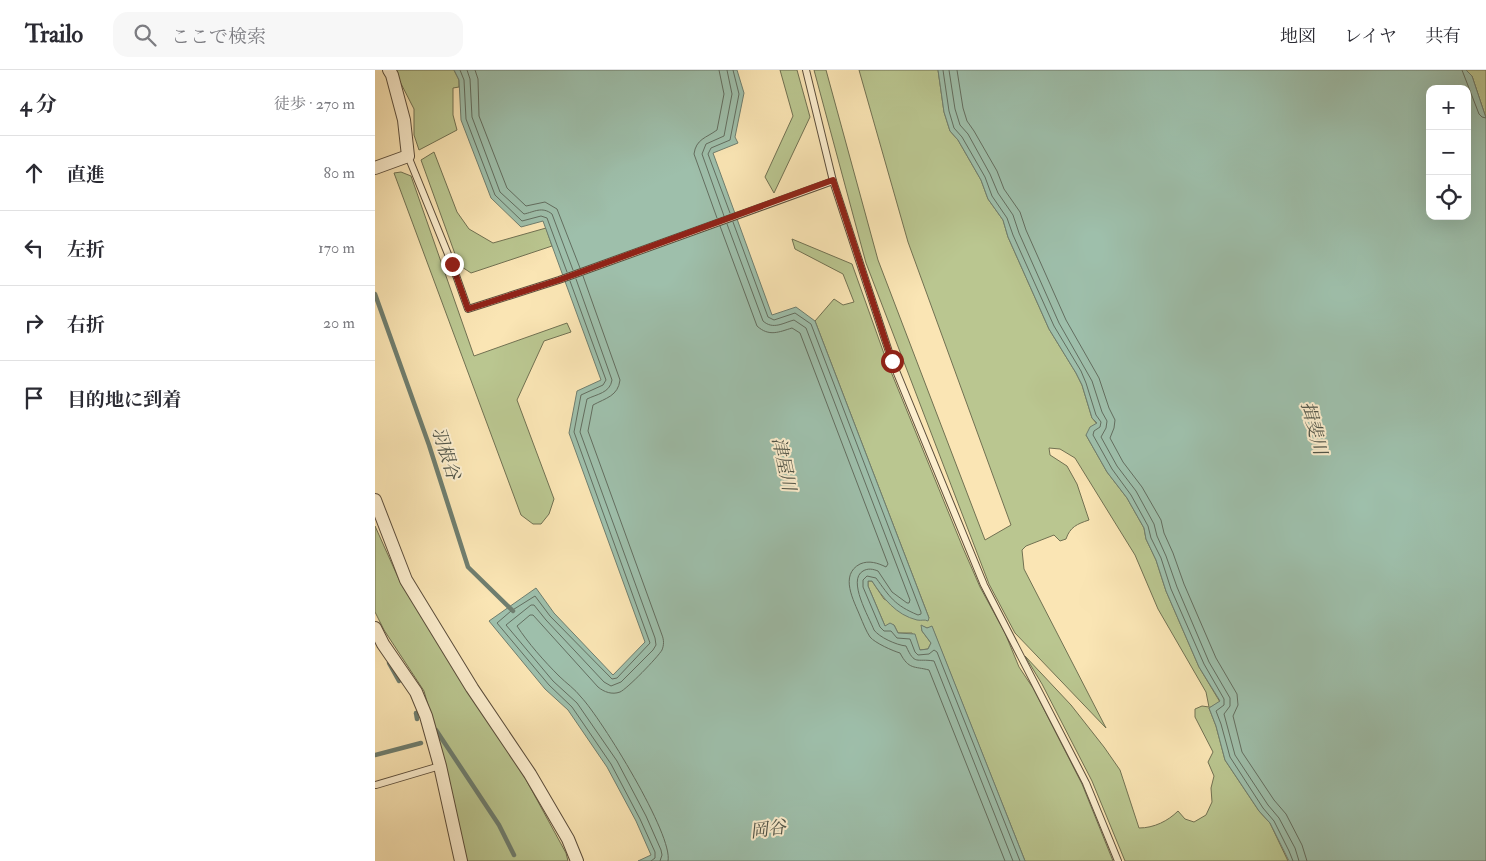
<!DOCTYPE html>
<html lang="ja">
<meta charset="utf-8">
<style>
:root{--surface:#fff;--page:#f7f7f7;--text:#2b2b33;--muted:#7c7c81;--line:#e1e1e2}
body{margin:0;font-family:"IM FELL Double Pica","Noto Serif JP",serif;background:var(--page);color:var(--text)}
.controls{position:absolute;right:15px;top:15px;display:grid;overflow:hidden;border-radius:10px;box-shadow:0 5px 20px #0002}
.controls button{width:45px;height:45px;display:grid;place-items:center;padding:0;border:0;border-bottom:1px solid var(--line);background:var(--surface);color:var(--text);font:25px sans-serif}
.stop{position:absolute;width:15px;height:15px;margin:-11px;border:4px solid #8f2418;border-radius:50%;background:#fff}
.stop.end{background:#8f2418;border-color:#fff;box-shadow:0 1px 5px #0008}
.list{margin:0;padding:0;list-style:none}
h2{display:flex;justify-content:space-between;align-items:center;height:65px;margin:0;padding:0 20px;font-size:21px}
h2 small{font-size:16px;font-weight:400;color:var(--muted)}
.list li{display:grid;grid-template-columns:32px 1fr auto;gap:15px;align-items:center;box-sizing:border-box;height:75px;padding:0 20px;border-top:1px solid var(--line)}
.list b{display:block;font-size:19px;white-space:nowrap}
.list em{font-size:16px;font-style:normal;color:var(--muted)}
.icon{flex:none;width:28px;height:28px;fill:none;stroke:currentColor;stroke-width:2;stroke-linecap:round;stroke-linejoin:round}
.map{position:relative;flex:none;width:1111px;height:791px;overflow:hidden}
header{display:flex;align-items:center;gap:30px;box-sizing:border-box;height:70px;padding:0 25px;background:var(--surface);border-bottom:1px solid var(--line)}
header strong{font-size:24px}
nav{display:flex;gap:28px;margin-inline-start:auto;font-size:18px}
.search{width:350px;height:45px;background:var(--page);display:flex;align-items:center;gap:12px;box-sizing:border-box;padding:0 18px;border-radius:15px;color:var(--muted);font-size:19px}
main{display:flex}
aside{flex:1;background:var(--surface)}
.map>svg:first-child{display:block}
</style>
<header>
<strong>Trailo</strong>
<div class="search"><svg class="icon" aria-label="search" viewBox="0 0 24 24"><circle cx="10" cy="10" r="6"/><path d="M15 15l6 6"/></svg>ここで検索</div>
<nav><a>地図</a><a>レイヤ</a><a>共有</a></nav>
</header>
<main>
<aside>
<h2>4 分<small>徒歩 · 270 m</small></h2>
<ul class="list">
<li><svg class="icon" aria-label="ahead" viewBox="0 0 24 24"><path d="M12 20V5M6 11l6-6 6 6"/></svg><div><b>直進</b></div><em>80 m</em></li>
<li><svg class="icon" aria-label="left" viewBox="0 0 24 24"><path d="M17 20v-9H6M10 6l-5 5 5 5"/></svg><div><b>左折</b></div><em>170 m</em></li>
<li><svg class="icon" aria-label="right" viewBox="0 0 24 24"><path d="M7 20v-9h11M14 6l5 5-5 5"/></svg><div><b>右折</b></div><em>20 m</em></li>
<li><svg class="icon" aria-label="arrive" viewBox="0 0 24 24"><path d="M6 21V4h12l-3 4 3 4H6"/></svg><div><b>目的地に到着</b></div></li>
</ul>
</aside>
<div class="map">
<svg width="1111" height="791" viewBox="0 0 1111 791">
<rect width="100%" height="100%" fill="#fae5b4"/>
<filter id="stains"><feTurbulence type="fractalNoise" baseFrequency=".004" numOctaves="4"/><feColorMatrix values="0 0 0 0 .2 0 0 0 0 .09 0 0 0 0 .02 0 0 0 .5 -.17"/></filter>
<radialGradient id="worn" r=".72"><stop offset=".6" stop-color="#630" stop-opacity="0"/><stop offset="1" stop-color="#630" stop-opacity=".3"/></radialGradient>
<!-- green -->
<g fill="#bac690" stroke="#717152">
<polygon points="19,0 79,0 84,10 84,17 78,18 78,45 82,60 44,80 39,65 39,39"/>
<polygon points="405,0 422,0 435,47 399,123 390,107 418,46"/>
<path d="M439,0H451L503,190L610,470L636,455L533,172L484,0H563L569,42L575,61L583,70L606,110L613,129L628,150L633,167L674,259L701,303L707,315L717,348L722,354L711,365L732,402L752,428L769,458L771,469L781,490L791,521L824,597L845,632L834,638L841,656L850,690L884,741L895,753L913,791H750L717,711L667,614L650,586L696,635L729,677L745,700L764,758C779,758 793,751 803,741L810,749L819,752L831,745L837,732L836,718L839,706L833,692L838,682L820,647V639L827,636L834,637L831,622L783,539L760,485L700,388L685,379L674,378L675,385L692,396L702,414L714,450C702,454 695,457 691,469L685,471L679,465L651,476L647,480L649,499L731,658L640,563L614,514L491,193Z"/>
<polygon points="1091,0 1111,0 1111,48 1097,6"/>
<polygon points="59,82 82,142 94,159 118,173 171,158 177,176 96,203 84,195 46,90"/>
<polygon points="26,102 36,106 99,286 192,253 196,262 169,271 142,330 179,429 174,444 166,454 158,454 146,445 19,103"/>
<polygon points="417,169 477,194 512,292 588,478 605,517 630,563 644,597 658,618 707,714 738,791 650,791 557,557 552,558 547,556 547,561 556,573 553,579 545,580 537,563 523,563 519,555 510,556 493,516 493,511 497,511 509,529 548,549 554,548 440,251 459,229 468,235 479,232 468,204 420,179"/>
<polygon points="0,456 26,514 149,706 191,783 193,791 91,791 62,667 49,621 9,560 0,542"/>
</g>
<!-- water -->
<g fill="#9ebfab" stroke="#6f7e6f" fill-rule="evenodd">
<path d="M79,0H362L369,23L360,67L363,73L338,83L397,245L421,237L440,251L554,548L553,551C549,549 547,551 542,550C521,545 508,528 497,511H493V516L510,556L515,553L519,555L523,563L540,564L545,580L553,579L556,573L547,561L546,555L552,558L557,556L650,791H263L276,785L261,751L232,697L193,640L170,619L114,551L161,518L179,543L238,605L270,572L194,363L202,321L226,310L168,151L146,157L116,128L86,50L84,10Z"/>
<path d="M563,0H1091L1097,6L1111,48V791H914L895,753L884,741L850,690L841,656L834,638L845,631L824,597L791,521L781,490L771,469L769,458L752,428L732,402L711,365L715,357L722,353L717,348L707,315L701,303L674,259L633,167L628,150L613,129L606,110L583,70L575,61L569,42ZM1055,19H1092V146H1055Z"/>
</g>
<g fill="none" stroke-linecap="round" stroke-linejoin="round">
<!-- shore -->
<g stroke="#636e60" stroke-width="1">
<polyline points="85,0 89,10 91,49 120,125 147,151 166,146 172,148 192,202"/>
<path d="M92,0L95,9L97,47L125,122L149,144C159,142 167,136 177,144L198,200"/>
<polyline points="100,0 103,9 104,46 132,118 151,136 170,132 182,139 205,198"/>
<polyline points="568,0 574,41 579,58 587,67 610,107 617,126 632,148 638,165 679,256 706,301 711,313 721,345 726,352 725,357 719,361 718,365 737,399 756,425 773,456 776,468 786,488 796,519 829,594 849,629 849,635 841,641 846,654 855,687 888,738 899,751 914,781 918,791"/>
<polyline points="574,0 580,39 585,55 593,64 615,104 623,123 638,145 644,163 684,253 717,311 727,342 732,351 731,358 726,367 742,396 761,421 779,454 782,466 791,486 802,517 834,592 855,628 855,636 849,644 860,685 893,735 904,748 920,778 924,791"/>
<polyline points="582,0 588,38 592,51 599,61 622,101 629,119 645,142 651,160 691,250 724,308 734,338 740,350 739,358 735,368 748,392 767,417 786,450 789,463 798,483 809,514 841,588 862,624 863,635 858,646 867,682 899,730 911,744 927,775 932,791"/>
<polyline points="1087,0 1104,44 1107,47 1111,48"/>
<polyline points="355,143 333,84 336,78 355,70 364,24 358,0"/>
<polyline points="349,146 327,84 331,74 349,66 357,24 352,0"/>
<path d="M342,148L319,84C321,69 331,68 342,60L349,24L344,0"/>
<path d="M358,152L393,247L399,250L420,243L436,254L546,542V544L543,545C519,535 515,527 501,508L492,506L488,510V517L505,557L509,561H516L522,568L535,569L540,582L543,585L554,584L559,580L562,582L645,791"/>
<path d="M352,154L388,251C398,260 408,253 419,250L431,258L535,530L534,533H532L517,522L503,501C498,499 493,498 488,501C472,510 494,547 499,560C504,567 521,575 531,576C540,596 541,588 559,591L638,791"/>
<path d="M345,156L382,256C394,267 404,262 417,258L425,263L513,494L511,497C503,493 494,490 485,494C464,505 479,531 485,546C488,553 491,561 495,567C500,573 518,581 525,583C534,600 539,596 554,600L630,791"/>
<path d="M208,206L245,310C243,326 231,328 218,335L213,361L287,565C289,570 289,575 287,580C283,587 252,619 245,622C237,625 229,622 223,617L158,545H155L142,556C153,573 169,591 184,606C191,613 200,619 206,627C226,648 299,766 293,791"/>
<path d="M201,209L237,310C235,323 222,324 212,329L205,362L280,568L281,575L278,580L246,612L236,616L229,612L171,550L159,535H156L131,555L178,611L202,633L242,691L271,746L286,780L287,785L285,791"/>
<polyline points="195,211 231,310 228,315 206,325 199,362 275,573 242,608 237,609 175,546 160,526 136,541 122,553 174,615 197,637 236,694 265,749 280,782 280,788 276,791"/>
</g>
<!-- stream -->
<g stroke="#6f7e6f" stroke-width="4.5">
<polyline points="0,224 54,375 93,497 138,541"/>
<polyline points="14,593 24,611"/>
<polyline points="41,643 42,649"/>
<polyline points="61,660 124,755 139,785"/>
<polyline points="0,685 46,673"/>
</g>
<!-- lane casing -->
<g stroke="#5c4e3c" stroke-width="8">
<g id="lane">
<polyline points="431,0 458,111 517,291 609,515 711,713 743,791"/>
<polyline points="33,86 77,194 93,239 184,210 458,111"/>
<polyline points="1,715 65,696"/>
</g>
</g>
<!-- street casing -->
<g stroke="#5c4e3c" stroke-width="14">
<g id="street">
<polyline points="0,98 33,86 29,50 17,5 14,0"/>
<polyline points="0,430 31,510 97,618 155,704 193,769 202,791"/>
<polyline points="0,558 8,574 41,622 51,646 65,696 86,791"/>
</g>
</g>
<!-- lane -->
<use href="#lane" stroke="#fceece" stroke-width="6"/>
<!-- street -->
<use href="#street" stroke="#fceece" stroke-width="12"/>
</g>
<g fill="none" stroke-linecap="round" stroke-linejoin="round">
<!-- route -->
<polyline stroke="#8f2418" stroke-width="6" points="77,194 93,239 184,210 458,110 517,291"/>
</g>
<g text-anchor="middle" stroke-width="4" stroke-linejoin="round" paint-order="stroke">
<!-- water labels -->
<g font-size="18" font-style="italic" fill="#515549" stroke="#fceece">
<text transform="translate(939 358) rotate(75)" y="6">揖斐川</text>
<text transform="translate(71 383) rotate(72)" y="6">羽根谷</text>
<text transform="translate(409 394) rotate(78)" y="6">津屋川</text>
<text transform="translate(393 759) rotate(-8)" y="6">岡谷</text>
</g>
</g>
<rect width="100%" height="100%" filter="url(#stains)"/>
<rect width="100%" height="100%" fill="url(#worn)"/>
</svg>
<div class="controls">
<button>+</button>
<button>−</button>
<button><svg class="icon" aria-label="locate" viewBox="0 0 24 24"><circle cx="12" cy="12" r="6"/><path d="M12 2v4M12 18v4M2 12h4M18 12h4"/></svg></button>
</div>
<div class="stop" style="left:517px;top:291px"></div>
<div class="stop end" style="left:77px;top:194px"></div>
</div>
</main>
